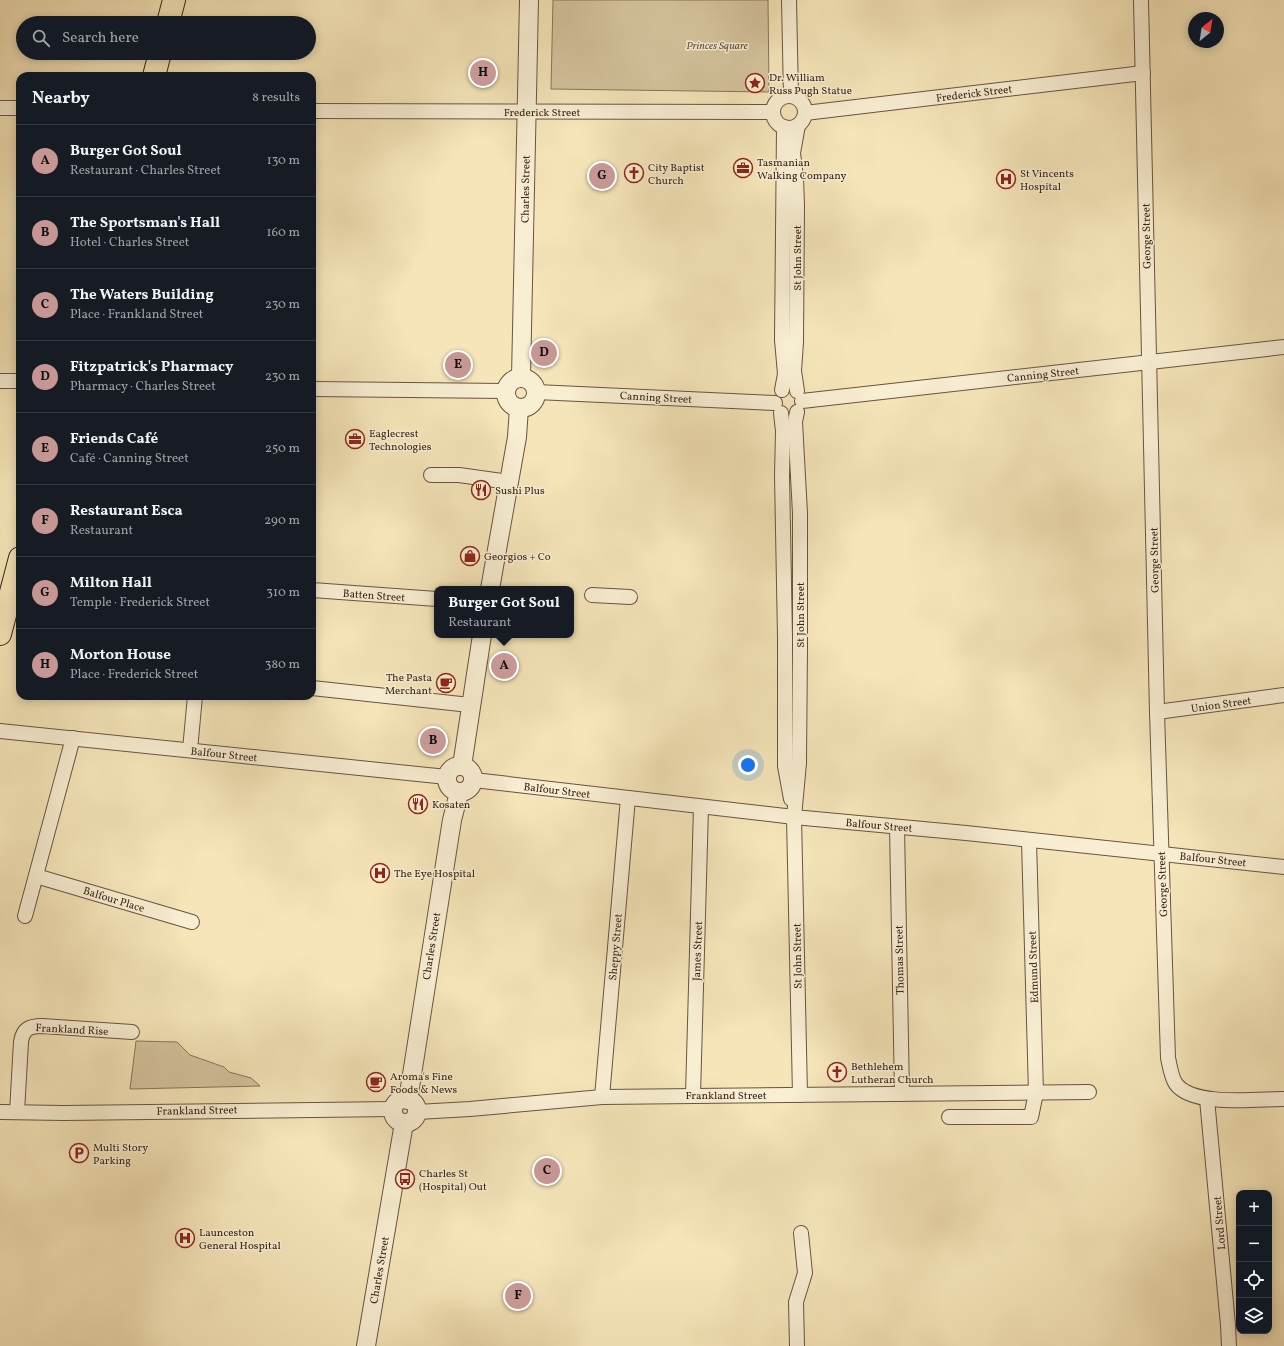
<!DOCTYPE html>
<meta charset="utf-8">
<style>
:root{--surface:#171b24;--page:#20242c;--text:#f1f3f6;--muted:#9ea1a6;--line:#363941;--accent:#c59692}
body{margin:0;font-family:Vollkorn,serif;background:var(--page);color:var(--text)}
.controls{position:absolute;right:12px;bottom:12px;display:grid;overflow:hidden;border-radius:8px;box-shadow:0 2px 10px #0003}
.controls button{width:36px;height:36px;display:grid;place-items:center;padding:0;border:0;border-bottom:1px solid var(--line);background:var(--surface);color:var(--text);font:20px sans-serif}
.compass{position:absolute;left:1188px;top:12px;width:36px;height:36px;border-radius:50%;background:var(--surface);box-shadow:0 2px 10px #0003;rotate:30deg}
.you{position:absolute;left:748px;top:765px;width:14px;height:14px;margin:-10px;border:3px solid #fff;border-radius:50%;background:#1a73e8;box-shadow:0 0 0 6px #1a73e833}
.badge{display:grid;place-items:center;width:26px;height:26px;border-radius:50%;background:var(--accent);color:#111;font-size:13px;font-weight:700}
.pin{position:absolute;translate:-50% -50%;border:2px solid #fff;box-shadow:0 1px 4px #0006}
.popup{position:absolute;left:434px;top:586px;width:140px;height:52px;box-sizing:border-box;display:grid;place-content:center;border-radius:8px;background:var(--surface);filter:drop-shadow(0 1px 3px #0005);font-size:13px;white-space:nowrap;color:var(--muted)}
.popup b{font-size:15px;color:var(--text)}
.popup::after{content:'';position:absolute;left:50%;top:100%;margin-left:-8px;border:8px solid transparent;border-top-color:var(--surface)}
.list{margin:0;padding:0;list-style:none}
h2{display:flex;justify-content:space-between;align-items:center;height:52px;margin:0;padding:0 16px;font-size:17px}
h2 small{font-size:13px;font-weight:400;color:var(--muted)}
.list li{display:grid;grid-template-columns:26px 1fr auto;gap:12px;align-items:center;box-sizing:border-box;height:72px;padding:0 16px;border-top:1px solid var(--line)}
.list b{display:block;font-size:15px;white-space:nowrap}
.list p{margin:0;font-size:13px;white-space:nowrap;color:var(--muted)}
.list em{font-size:13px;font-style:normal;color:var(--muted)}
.icon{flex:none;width:22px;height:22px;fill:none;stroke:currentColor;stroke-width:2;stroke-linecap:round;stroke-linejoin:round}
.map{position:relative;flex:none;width:1284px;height:1346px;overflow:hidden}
.search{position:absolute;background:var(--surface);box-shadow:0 2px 10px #0003;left:16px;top:16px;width:300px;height:44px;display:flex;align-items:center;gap:10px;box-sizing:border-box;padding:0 14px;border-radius:22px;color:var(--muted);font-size:15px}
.panel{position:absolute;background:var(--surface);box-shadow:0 2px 10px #0003;left:16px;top:72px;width:300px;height:628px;border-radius:12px}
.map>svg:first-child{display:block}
</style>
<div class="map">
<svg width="1284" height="1346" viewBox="0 0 1284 1346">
<rect width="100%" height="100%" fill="#f5e5b9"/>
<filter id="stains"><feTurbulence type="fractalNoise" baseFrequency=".005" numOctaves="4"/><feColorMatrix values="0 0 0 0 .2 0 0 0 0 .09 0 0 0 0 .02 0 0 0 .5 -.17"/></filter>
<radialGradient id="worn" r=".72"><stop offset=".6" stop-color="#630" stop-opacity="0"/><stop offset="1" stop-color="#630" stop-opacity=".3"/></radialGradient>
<!-- green -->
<g fill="#d5c49e" stroke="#88745b">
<polygon points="553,0 768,0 769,92 551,89"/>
<polygon points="136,1041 177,1042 190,1055 224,1067 229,1072 251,1078 260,1086 130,1089"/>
</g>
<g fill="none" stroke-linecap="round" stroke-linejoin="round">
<!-- minor casing -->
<g stroke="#695440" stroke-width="16">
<g id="minor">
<polyline points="789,0 791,96"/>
<path d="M1141,0L1157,712L1168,1058C1170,1066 1171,1077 1176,1084C1193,1107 1257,1099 1284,1099"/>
<circle cx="789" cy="112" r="16"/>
<polyline points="0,108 20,108"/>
<polyline points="312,111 773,112"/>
<polyline points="805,113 1143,73"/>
<polyline points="0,381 20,381"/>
<polyline points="312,389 505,391"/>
<polyline points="782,390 785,374 782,340 784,127"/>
<polyline points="797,391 794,371 796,342 797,206 796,177 793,153 798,125"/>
<polyline points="536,392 775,403"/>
<polyline points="802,401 1284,347"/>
<polyline points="797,412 795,422 800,513 800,647 799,763 794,817 800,1095"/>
<polyline points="781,413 783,431 782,475 785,638 785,766 791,799"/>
<polyline points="431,475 459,475 509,482"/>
<polyline points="312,590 437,599"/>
<polyline points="592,595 630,597"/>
<polyline points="312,688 470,705"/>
<polyline points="1157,712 1284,695"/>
<polyline points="0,731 447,777"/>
<polyline points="190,750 195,696"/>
<polyline points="474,780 794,817 966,833 1284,867"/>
<polyline points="897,827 902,1094"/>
<polyline points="36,876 192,922"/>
<polyline points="25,916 73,738"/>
<polyline points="693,1095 701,807"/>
<polyline points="602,1097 628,798"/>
<polyline points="1207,1099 1228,1325 1229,1346"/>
<polyline points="0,1112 64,1113 393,1109"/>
<path d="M17,1112L21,1042C23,1029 29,1026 42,1026L132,1032"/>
<polyline points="417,1112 470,1109 602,1097 1089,1092"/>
<polyline points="949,1117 1031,1117 1036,1093 1029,841"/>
<polyline points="797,1346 796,1302 805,1273 801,1233"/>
</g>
</g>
<!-- tertiary casing -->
<g stroke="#695440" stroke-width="20">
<g id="tertiary">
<polyline points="521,377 529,0"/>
<circle cx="521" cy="393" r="15"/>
<polyline points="490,589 517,437 519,408"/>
<circle cx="460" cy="779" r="13"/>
<polyline points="462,766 482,635"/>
<circle cx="405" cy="1111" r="12"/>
<polyline points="408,1100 452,820 459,793"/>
<polyline points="366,1346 404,1123"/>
</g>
</g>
<!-- trunk casing -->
<g stroke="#3a2418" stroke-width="24">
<g id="trunk">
<polyline points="168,23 174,0"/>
<polyline points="154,76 160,53"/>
<polyline points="0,634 20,558"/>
</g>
</g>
<!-- minor -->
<use href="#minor" stroke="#f8eed2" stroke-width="14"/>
<!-- tertiary -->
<use href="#tertiary" stroke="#f8eed2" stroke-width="18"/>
<!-- trunk -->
<use href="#trunk" stroke="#f5e5b9" stroke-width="22"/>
</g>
<!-- icons -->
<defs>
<g id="sight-ring" transform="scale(1)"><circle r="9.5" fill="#f8eed2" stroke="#8f2418" stroke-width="1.5"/><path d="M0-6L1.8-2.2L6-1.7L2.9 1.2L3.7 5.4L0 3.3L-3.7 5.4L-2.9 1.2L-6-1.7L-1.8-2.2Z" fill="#8f2418"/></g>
<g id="office-ring" transform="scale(1)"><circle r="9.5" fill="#f8eed2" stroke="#8f2418" stroke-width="1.5"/><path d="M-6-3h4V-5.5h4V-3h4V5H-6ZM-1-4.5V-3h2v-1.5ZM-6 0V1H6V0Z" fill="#8f2418"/></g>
<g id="church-ring" transform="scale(1)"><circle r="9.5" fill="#f8eed2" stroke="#8f2418" stroke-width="1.5"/><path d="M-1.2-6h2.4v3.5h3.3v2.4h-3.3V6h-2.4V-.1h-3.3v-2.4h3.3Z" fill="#8f2418"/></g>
<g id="hospital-ring" transform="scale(1)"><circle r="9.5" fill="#f8eed2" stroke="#8f2418" stroke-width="1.5"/><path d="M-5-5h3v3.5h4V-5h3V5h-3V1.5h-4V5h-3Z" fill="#8f2418"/></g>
<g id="restaurant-ring" transform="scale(1)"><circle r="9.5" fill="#f8eed2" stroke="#8f2418" stroke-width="1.5"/><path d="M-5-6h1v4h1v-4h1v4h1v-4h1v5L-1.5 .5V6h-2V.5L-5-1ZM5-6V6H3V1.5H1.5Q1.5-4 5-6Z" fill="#8f2418"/></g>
<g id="shop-ring" transform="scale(1)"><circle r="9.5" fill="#f8eed2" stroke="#8f2418" stroke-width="1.5"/><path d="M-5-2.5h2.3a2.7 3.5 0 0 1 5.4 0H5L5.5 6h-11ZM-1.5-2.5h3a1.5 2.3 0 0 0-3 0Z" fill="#8f2418"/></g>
<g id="cafe-ring" transform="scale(1)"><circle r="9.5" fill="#f8eed2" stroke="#8f2418" stroke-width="1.5"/><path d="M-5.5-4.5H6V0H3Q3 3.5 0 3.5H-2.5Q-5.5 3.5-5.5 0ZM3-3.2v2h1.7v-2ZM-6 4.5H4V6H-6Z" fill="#8f2418"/></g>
<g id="parking-ring" transform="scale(1)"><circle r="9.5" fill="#f8eed2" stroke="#8f2418" stroke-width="1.5"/><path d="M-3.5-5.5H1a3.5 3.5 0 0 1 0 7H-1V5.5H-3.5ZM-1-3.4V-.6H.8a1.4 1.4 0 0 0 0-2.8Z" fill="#8f2418"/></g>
<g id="bus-ring" transform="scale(1)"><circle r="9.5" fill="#f8eed2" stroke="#8f2418" stroke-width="1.5"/><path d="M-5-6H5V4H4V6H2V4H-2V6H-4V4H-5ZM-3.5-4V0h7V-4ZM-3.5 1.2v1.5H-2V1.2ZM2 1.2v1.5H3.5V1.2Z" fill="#8f2418"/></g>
</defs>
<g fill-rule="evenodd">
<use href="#sight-ring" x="755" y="83"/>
<use href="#office-ring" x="743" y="168"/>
<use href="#church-ring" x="634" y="173"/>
<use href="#hospital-ring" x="1006" y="179"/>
<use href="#office-ring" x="355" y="439"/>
<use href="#restaurant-ring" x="481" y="490"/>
<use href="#shop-ring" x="470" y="556"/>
<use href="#cafe-ring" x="446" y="683"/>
<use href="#restaurant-ring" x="418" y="804"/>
<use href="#hospital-ring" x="380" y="873"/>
<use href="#church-ring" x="837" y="1072"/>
<use href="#cafe-ring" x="376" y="1082"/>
<use href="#parking-ring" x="79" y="1153"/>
<use href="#bus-ring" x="405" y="1179"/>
<use href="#hospital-ring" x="185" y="1238"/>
</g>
<g text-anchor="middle" stroke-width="3" stroke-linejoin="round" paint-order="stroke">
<!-- park labels -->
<g font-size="11" font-style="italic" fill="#614c3a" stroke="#f8eed2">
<text x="717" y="49">Princes Square</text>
</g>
<!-- poi labels -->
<g font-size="11" fill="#3a2418" stroke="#f8eed2" text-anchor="start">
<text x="769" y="81">Dr. William<tspan x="769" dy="13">Russ Pugh Statue</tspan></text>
<text x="757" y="166">Tasmanian<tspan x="757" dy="13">Walking Company</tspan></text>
<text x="648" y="171">City Baptist<tspan x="648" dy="13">Church</tspan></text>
<text x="1020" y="177">St Vincents<tspan x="1020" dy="13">Hospital</tspan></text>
<text x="369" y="437">Eaglecrest<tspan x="369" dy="13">Technologies</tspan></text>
<text x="495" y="494">Sushi Plus</text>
<text x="484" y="560">Georgios + Co</text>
<text x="432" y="681" text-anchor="end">The Pasta<tspan x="432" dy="13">Merchant</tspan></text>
<text x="432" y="808">Kosaten</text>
<text x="394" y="877">The Eye Hospital</text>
<text x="851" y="1070">Bethlehem<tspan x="851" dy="13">Lutheran Church</tspan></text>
<text x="390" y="1080">Aroma's Fine<tspan x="390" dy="13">Foods &amp; News</tspan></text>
<text x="93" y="1151">Multi Story<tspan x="93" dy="13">Parking</tspan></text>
<text x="419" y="1177">Charles St<tspan x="419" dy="13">(Hospital) Out</tspan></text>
<text x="199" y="1236">Launceston<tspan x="199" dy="13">General Hospital</tspan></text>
</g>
<!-- street labels -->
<g font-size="11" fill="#3a2418" stroke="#f8eed2">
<text transform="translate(974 93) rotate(-7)" y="4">Frederick Street</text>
<text x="542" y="116">Frederick Street</text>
<text transform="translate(525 189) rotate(-89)" y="4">Charles Street</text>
<text transform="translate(1146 236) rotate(-91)" y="4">George Street</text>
<text transform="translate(797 258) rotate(-90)" y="4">St John Street</text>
<text transform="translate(1043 374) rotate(-6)" y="4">Canning Street</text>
<text transform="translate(656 397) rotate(3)" y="4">Canning Street</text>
<text transform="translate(1154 560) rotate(-91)" y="4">George Street</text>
<text transform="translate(374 595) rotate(4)" y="4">Batten Street</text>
<text transform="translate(800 615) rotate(-90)" y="4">St John Street</text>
<text transform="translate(1221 704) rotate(-8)" y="4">Union Street</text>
<text transform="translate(224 754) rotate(6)" y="4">Balfour Street</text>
<text transform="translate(557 790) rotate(7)" y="4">Balfour Street</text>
<text transform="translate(879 825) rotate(5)" y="4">Balfour Street</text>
<text transform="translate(1213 859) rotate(6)" y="4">Balfour Street</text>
<text transform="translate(1162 884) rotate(-92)" y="4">George Street</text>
<text transform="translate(114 899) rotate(17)" y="4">Balfour Place</text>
<text transform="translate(431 946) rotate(-81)" y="4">Charles Street</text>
<text transform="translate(615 947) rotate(-85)" y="4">Sheppy Street</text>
<text transform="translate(697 951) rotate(-88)" y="4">James Street</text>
<text transform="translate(797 956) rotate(-91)" y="4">St John Street</text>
<text transform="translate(899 960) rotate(-91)" y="4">Thomas Street</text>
<text transform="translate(1033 967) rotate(-92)" y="4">Edmund Street</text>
<text transform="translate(72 1029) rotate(3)" y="4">Frankland Rise</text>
<text x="726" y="1099">Frankland Street</text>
<text transform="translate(197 1110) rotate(-1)" y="4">Frankland Street</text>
<text transform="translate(1219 1223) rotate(-95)" y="4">Lord Street</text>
<text transform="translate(379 1270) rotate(-80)" y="4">Charles Street</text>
</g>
</g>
<rect width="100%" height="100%" filter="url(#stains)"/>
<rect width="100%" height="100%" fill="url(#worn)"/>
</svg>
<div class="controls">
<button>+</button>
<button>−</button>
<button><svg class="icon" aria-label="locate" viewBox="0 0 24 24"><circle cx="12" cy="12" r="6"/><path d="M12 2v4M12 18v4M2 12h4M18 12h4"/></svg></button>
<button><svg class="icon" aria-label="layers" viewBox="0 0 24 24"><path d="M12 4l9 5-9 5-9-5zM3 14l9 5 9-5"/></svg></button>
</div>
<svg class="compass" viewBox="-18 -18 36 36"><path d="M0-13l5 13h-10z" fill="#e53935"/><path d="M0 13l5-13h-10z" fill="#9ea1a6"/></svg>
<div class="you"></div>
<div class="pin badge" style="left:504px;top:666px">A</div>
<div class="popup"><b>Burger Got Soul</b>Restaurant</div>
<div class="pin badge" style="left:433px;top:741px">B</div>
<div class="pin badge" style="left:547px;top:1171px">C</div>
<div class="pin badge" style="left:544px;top:353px">D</div>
<div class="pin badge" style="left:458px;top:365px">E</div>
<div class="pin badge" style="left:518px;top:1296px">F</div>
<div class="pin badge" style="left:602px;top:176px">G</div>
<div class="pin badge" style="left:483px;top:73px">H</div>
<div class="search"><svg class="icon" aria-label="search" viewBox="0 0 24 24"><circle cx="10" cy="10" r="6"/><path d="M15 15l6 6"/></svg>Search here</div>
<section class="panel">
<h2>Nearby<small>8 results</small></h2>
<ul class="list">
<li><span class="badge">A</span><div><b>Burger Got Soul</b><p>Restaurant · Charles Street</p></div><em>130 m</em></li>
<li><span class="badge">B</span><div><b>The Sportsman's Hall</b><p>Hotel · Charles Street</p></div><em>160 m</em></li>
<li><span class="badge">C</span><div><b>The Waters Building</b><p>Place · Frankland Street</p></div><em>230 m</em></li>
<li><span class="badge">D</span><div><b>Fitzpatrick's Pharmacy</b><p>Pharmacy · Charles Street</p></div><em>230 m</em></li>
<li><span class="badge">E</span><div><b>Friends Café</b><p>Café · Canning Street</p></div><em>250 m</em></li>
<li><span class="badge">F</span><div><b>Restaurant Esca</b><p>Restaurant</p></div><em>290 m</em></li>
<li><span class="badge">G</span><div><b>Milton Hall</b><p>Temple · Frederick Street</p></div><em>310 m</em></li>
<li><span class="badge">H</span><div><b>Morton House</b><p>Place · Frederick Street</p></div><em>380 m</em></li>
</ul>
</section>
</div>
